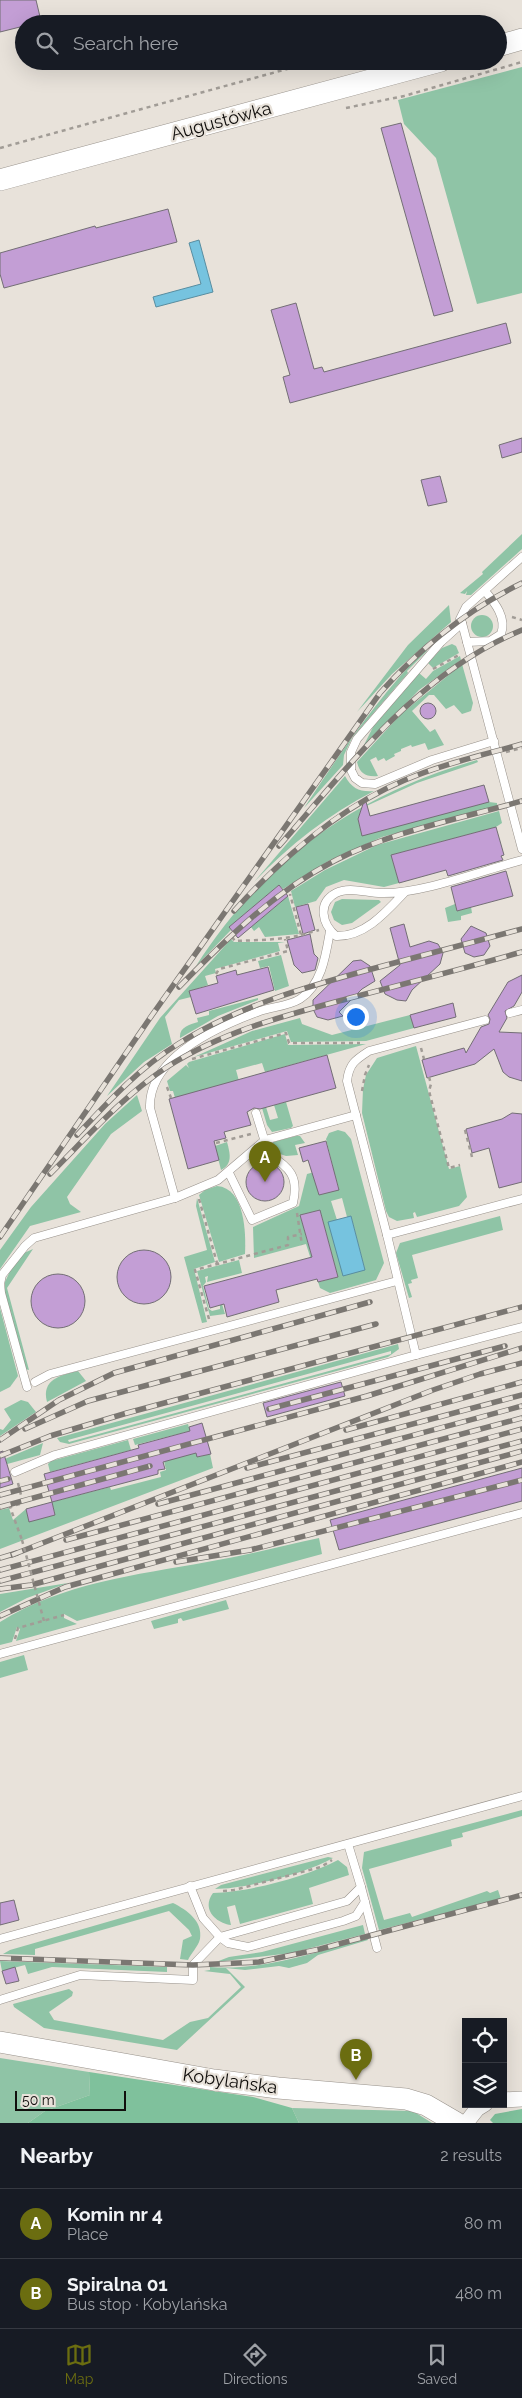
<!DOCTYPE html>
<meta charset="utf-8">
<style>
:root{--surface:#171b24;--page:#20242c;--text:#f1f3f6;--muted:#9ea1a6;--line:#363941;--accent:#6b6d10}
body{margin:0;font-family:Raleway,sans-serif;background:var(--page);color:var(--text)}
.controls{position:absolute;right:15px;bottom:15px;display:grid;overflow:hidden;border-radius:0px;box-shadow:0 5px 20px #0002}
.controls button{width:45px;height:45px;display:grid;place-items:center;padding:0;border:0;border-bottom:1px solid var(--line);background:var(--surface);color:var(--text);font:25px sans-serif}
.scale{position:absolute;left:15px;bottom:12px;width:111px;box-sizing:border-box;padding-left:5px;border:2px solid #110f0d;border-top:0;font-size:14px;line-height:18px;white-space:nowrap;color:#110f0d;-webkit-text-stroke:4px #e8e2da;paint-order:stroke}
.you{position:absolute;left:355px;top:1016px;width:18px;height:18px;margin:-12px;border:4px solid #fff;border-radius:50%;background:#1a73e8;box-shadow:0 0 0 8px #1a73e833}
.badge{display:grid;place-items:center;width:32px;height:32px;border-radius:50%;background:var(--accent);color:#fff;font-size:16px;font-weight:700}
.pin{position:absolute;translate:-50% -41px;filter:drop-shadow(0 1px 2px #0008)}
.pin::after{content:'';position:absolute;top:26px;width:18px;height:15px;background:inherit;clip-path:polygon(0 0,100% 0,50% 100%)}
.list{margin:0;padding:0;list-style:none}
h2{display:flex;justify-content:space-between;align-items:center;height:65px;margin:0;padding:0 20px;font-size:21px}
h2 small{font-size:16px;font-weight:400;color:var(--muted)}
.list li{display:grid;grid-template-columns:32px 1fr auto;gap:15px;align-items:center;box-sizing:border-box;height:70px;padding:0 20px;border-top:1px solid var(--line)}
.list b{display:block;font-size:19px;white-space:nowrap}
.list p{margin:0;font-size:16px;white-space:nowrap;color:var(--muted)}
.list em{font-size:16px;font-style:normal;color:var(--muted)}
.icon{flex:none;width:28px;height:28px;fill:none;stroke:currentColor;stroke-width:2;stroke-linecap:round;stroke-linejoin:round}
.map{position:relative;flex:none;width:522px;height:2123px;overflow:hidden}
.search{position:absolute;background:var(--surface);box-shadow:0 5px 20px #0002;left:15px;right:15px;top:15px;height:55px;display:flex;align-items:center;gap:12px;box-sizing:border-box;padding:0 18px;border-radius:28px;color:var(--muted);font-size:19px}
.sheet{height:205px;background:var(--surface)}
nav{display:flex;justify-content:space-around;align-items:center;box-sizing:border-box;height:70px;border-top:1px solid var(--line);background:var(--surface);font-size:14px;color:var(--muted)}
nav a{display:grid;justify-items:center;gap:2px}
nav .on{color:var(--accent)}
.map>svg:first-child{display:block}
</style>
<div class="map">
<svg width="522" height="2123" viewBox="0 0 522 2123">
<rect width="100%" height="100%" fill="#e8e2da"/>
<!-- green -->
<g fill="#8fc4a6" fill-rule="evenodd">
<polygon points="522,67 522,293 477,304 436,158 404,124 398,100"/>
<polygon points="522,534 522,549 471,595 466,595 467,591 465,594 460,593 483,574 482,572"/>
<polygon points="449,605 451,622 392,674 357,712 408,645"/>
<circle cx="482" cy="626" r="11"/>
<polygon points="452,644 456,646 459,653 433,668 428,663 442,648"/>
<path d="M425,649L427,651L407,671L408,673L352,738L344,755L343,765L304,808C343,749 376,700 425,649Z"/>
<polygon points="460,656 461,660 419,690 362,749 375,723 419,673 426,679 433,671"/>
<path d="M462,664L473,703L471,711L462,714L454,705L446,709L434,695H429L412,711L430,732L435,729L444,745L428,750L425,743L412,747L411,745L401,749V751L394,754L395,756L386,761L384,758L378,761L376,757L370,760L378,776C366,777 360,774 357,762L400,715Z"/>
<path d="M477,760L478,762L473,764L417,783L362,808L358,819L362,835L489,802L497,803V806L382,837L330,860L283,889L279,885L229,927L231,930L196,966C264,860 357,794 477,760Z"/>
<path d="M345,776C352,789 360,792 374,791C329,814 289,845 254,882Z"/>
<polygon points="499,811 502,823 496,827 391,855 399,883 384,887 344,880 326,887 316,901 295,907 291,891 325,870 377,845"/>
<polygon points="288,896 299,934 265,937 259,927 254,931 251,927"/>
<polygon points="342,899 379,900 381,902 352,923 342,925 334,920 331,912 335,902"/>
<polygon points="455,904 457,911 471,907 472,913 461,916 461,920 448,922 445,908"/>
<polygon points="231,939 234,942 285,942 278,943 280,951 215,969 216,973 205,976 208,985 190,991 191,997 179,1000 165,1017 172,1044 144,1062 107,1096 160,1018"/>
<polygon points="281,955 289,986 275,991 269,966 260,968 258,961"/>
<path d="M258,998V1000L218,1016L180,1038C179,1027 189,1025 198,1022L197,1018L209,1015V1011Z"/>
<polygon points="410,1015 414,1028 366,1041 291,1042 287,1031 194,1057 252,1031 300,1018 302,1024 332,1035"/>
<polygon points="285,1034 288,1045 366,1044 265,1072 262,1063 236,1070 239,1081 175,1098 173,1091 170,1091 167,1081 186,1065 189,1068 187,1064 189,1062"/>
<polygon points="416,1046 449,1169 460,1166 467,1197 459,1206 417,1217 415,1212 413,1213 414,1218 397,1221 389,1217 386,1211 362,1113 363,1089 366,1075 377,1058"/>
<polygon points="137,1095 142,1111 111,1134 67,1197 70,1204 81,1212 30,1226 0,1269 0,1250 31,1207 105,1124"/>
<polygon points="286,1102 293,1126 291,1128 272,1132 267,1125 262,1108 266,1107 270,1120 278,1118 274,1105"/>
<path d="M338,1130L345,1132L351,1139L384,1263L376,1280L330,1293L320,1288L306,1244L254,1258L253,1227L299,1206L307,1174L333,1167L326,1139L329,1133ZM335,1175L339,1189L319,1195L315,1181ZM342,1198L347,1217L351,1216L365,1270L329,1222L337,1220L331,1201ZM320,1210L338,1277L319,1282L300,1215Z"/>
<polygon points="296,1136 300,1136 305,1143 295,1145 298,1155 286,1156 274,1152 273,1142"/>
<path d="M227,1142C230,1153 233,1164 221,1170L215,1146Z"/>
<path d="M217,1186C245,1188 246,1233 245,1254L219,1262L199,1195L205,1190Z"/>
<polygon points="197,1198 215,1262 194,1269 207,1322 202,1323 184,1257 207,1250 196,1206"/>
<polygon points="500,1216 503,1230 412,1255 418,1278 411,1280 412,1283 408,1284 412,1297 409,1298 396,1253 400,1243"/>
<polygon points="33,1249 7,1288 29,1370 25,1369 5,1295 5,1282 11,1269 24,1253"/>
<polygon points="239,1260 242,1273 207,1282 208,1276 205,1277 206,1282 203,1286 209,1309 212,1311 220,1309 220,1305 222,1304 225,1314 210,1316 197,1271"/>
<polygon points="0,1308 18,1376 10,1387 0,1392"/>
<path d="M398,1344L399,1349L388,1357L69,1444L60,1442L57,1438ZM391,1351V1354L69,1442L68,1440Z"/>
<path d="M78,1371L86,1381L47,1402C41,1380 60,1375 78,1371Z"/>
<polygon points="21,1400 28,1402 36,1412 0,1436 0,1429 3,1430 11,1420 4,1409"/>
<polygon points="188,1424 190,1431 135,1445 133,1439"/>
<polygon points="128,1440 131,1450 50,1472 48,1464 51,1461"/>
<polygon points="43,1443 40,1455 0,1466 0,1461"/>
<polygon points="196,1453 198,1457 210,1454 213,1468 0,1549 0,1510 9,1508 13,1520 26,1509 29,1521 55,1515 52,1502 110,1487 111,1490 161,1477 160,1472 166,1470 164,1461"/>
<path d="M319,1538L322,1554L77,1621L64,1614V1618L77,1624L16,1641L20,1629L17,1627L12,1642L0,1645V1622C63,1583 135,1575 207,1562C244,1556 282,1546 319,1538Z"/>
<polygon points="68,1583 27,1598 0,1612 0,1594"/>
<polygon points="226,1600 229,1609 183,1621 181,1618 178,1619 178,1623 154,1629 151,1621"/>
<polygon points="24,1655 28,1670 0,1678 0,1662"/>
<polygon points="522,1810 522,1816 462,1833 463,1837 451,1840 452,1846 369,1869 384,1920 410,1913 412,1917 487,1891 490,1893 498,1890 501,1899 379,1930 362,1868 364,1852"/>
<path d="M328,1857L333,1858C307,1873 246,1889 215,1889L221,1885Z"/>
<path d="M338,1860L347,1867L349,1875L309,1888L313,1904L240,1924L235,1905L227,1907L231,1925C216,1923 201,1909 213,1893C249,1892 306,1877 338,1860Z"/>
<path d="M173,1903C187,1910 203,1921 200,1939C198,1947 191,1953 188,1960L180,1959L183,1940L192,1936L189,1930L169,1911L35,1949V1955L3,1954L10,1950Z"/>
<polygon points="363,1925 365,1934 291,1953 216,1962 229,1957 262,1952"/>
<path d="M367,1938L368,1940L318,1955L307,1963L289,1968L279,1966L245,1970L226,1968L245,1987L177,2050L44,2028L14,2007L13,2004L69,1989L73,1992L72,1996L49,2012L54,2020L163,2040L190,2022L208,2018L241,1987L230,1974L204,1971L210,1970V1967C265,1971 316,1952 367,1938Z"/>
<polygon points="0,1961 167,1967 167,1972 52,1967 28,1974 25,1965 2,1971"/>
<polygon points="0,2058 89,2072 90,2095 45,2111 28,2123 0,2123"/>
<polygon points="292,2108 413,2111 432,2123 299,2123"/>
</g>
<!-- forest -->
<g fill="#7fc19c">
<polygon points="89,2072 253,2097 292,2108 299,2123 28,2123 45,2111 90,2095"/>
<polygon points="522,2109 522,2123 493,2123 490,2120 495,2114"/>
</g>
<!-- water -->
<g fill="#76c3df" stroke="#588da0">
<polygon points="199,240 213,292 156,307 153,297 201,284 189,243"/>
<polygon points="351,1216 365,1270 343,1276 328,1222"/>
</g>
<!-- building -->
<g fill="#c39ed5" stroke="#736e75">
<polygon points="0,0 36,0 41,21 24,24 24,26 0,32"/>
<polygon points="401,123 453,311 434,316 381,128"/>
<polygon points="168,209 177,242 4,288 0,274 0,253 95,226 96,228"/>
<polygon points="296,303 314,369 322,367 324,372 506,323 511,343 290,403 283,377 290,375 271,310"/>
<polygon points="522,438 522,452 502,458 499,445"/>
<polygon points="440,476 447,502 428,506 421,480"/>
<circle cx="428" cy="711" r="8"/>
<polygon points="484,785 489,802 362,836 358,819 365,798 370,816"/>
<polygon points="496,827 504,855 501,856 503,860 448,876 446,870 399,883 391,855"/>
<polygon points="506,871 513,896 457,911 451,887"/>
<polygon points="279,885 288,896 238,938 229,927"/>
<polygon points="308,904 315,930 303,934 296,907"/>
<polygon points="404,924 410,947 429,941 438,944 443,953 440,964 412,990 406,1001 397,1000 385,994 380,981 400,965 390,928"/>
<polygon points="471,926 486,933 490,946 484,955 474,957 465,953 461,939"/>
<polygon points="310,934 314,954 318,958 315,970 302,973 294,965 287,940"/>
<polygon points="361,960 370,966 375,981 362,989 339,1012 343,1016 328,1020 317,1017 313,1009 313,1000 353,961"/>
<polygon points="268,967 274,990 196,1014 189,991 218,983 216,976 236,970 237,975"/>
<polygon points="522,975 522,992 514,1006 505,1011 507,1018 499,1032 522,1033 522,1081 509,1077 503,1072 494,1049 475,1064 427,1078 422,1060 464,1048 466,1053 481,1027 489,1024 490,1019 488,1015 508,982"/>
<polygon points="453,1003 456,1017 414,1028 410,1015"/>
<polygon points="327,1055 336,1088 260,1109 254,1108 247,1112 251,1125 224,1132 226,1138 214,1141 219,1160 188,1169 169,1099"/>
<polygon points="512,1113 522,1114 522,1182 499,1188 489,1148 472,1153 466,1129 502,1119"/>
<polygon points="326,1141 339,1190 319,1195 308,1160 303,1162 299,1148"/>
<circle cx="265" cy="1182" r="19"/>
<polygon points="320,1210 338,1277 318,1282 317,1279 276,1290 279,1302 227,1317 224,1304 210,1308 204,1286 312,1257 300,1215"/>
<circle cx="144" cy="1277" r="27"/>
<circle cx="58" cy="1301" r="27"/>
<polygon points="341,1382 345,1396 267,1417 263,1403"/>
<polygon points="202,1423 211,1454 197,1457 196,1453 163,1462 165,1469 158,1470 158,1474 52,1502 55,1515 29,1522 26,1509 52,1502 44,1474 139,1448 138,1445 190,1431 189,1427"/>
<polygon points="3,1451 13,1484 0,1488 0,1452"/>
<polygon points="522,1468 522,1501 339,1550 330,1520"/>
<polygon points="14,1900 19,1920 0,1925 0,1903"/>
<polygon points="15,1967 19,1981 6,1984 2,1971"/>
</g>
<g fill="none" stroke-linecap="round" stroke-linejoin="round">
<!-- lane casing -->
<g stroke="#98928b" stroke-width="9">
<g id="lane">
<path d="M462,623L467,642L490,641L501,634C507,618 495,603 485,591"/>
<polyline points="467,642 522,849"/>
<polyline points="494,741 432,760 375,784 362,783 355,778 351,770 351,752 357,739 441,642 462,623 460,619 466,607 522,557"/>
<path d="M405,892C387,911 365,937 336,936C322,924 317,903 336,893C349,886 367,893 381,893C421,894 481,871 522,860"/>
<polyline points="510,1013 522,1010"/>
<path d="M229,1173L252,1220L293,1203C299,1177 290,1167 269,1155L256,1113"/>
<polyline points="175,1198 218,1180 265,1140 356,1115"/>
<path d="M387,1235L347,1081C349,1064 355,1060 369,1051L485,1020"/>
<polyline points="416,1355 522,1327"/>
<polyline points="35,1382 50,1374 397,1281"/>
<path d="M27,1387L1,1293L0,1284L2,1275L25,1246L34,1238L175,1198L150,1108C148,1057 219,1026 260,1011C272,1007 289,1006 300,999C322,985 326,954 330,931"/>
<polyline points="15,1472 55,1455 416,1355 387,1235 522,1199"/>
<polyline points="0,1654 522,1513"/>
<polyline points="190,1886 203,1918 220,1937 347,1901 361,1887 348,1844"/>
<polyline points="361,1887 377,1948"/>
<polyline points="0,1939 522,1796"/>
<polyline points="0,2000 80,1975 193,1980 193,1965 220,1937 228,1943 248,1947 343,1921 356,1916 365,1902"/>
</g>
</g>
<!-- street casing -->
<g stroke="#98928b" stroke-width="16">
<g id="street">
<polyline points="503,2100 522,2099"/>
<polyline points="466,2123 477,2109 485,2104"/>
</g>
</g>
<!-- secondary casing -->
<g stroke="#98928b" stroke-width="22">
<g id="secondary">
<polyline points="498,46 522,39"/>
<polyline points="0,180 441,61"/>
<polyline points="0,2042 214,2080 278,2088 406,2099 426,2105 457,2123"/>
</g>
</g>
<!-- path -->
<g stroke="#a19c96" stroke-width="2.5" stroke-dasharray="4 4" stroke-linecap="butt">
<polyline points="346,108 404,96 522,62"/>
<polyline points="0,148 316,61"/>
<polyline points="512,617 522,620"/>
<polyline points="433,669 459,655"/>
<polyline points="506,752 522,748"/>
<polyline points="301,935 319,930"/>
<path d="M232,937L235,941C257,940 280,940 301,935L290,894"/>
<polyline points="216,974 219,969 288,951 285,939"/>
<polyline points="421,1048 424,1059"/>
<polyline points="192,1059 286,1033 289,1043 360,1043"/>
<polyline points="429,1077 431,1084 429,1091 449,1168 460,1165"/>
<polyline points="167,1087 171,1098"/>
<polyline points="362,1091 365,1075 369,1065"/>
<polyline points="465,1130 472,1157"/>
<polyline points="216,1143 251,1134"/>
<polyline points="199,1199 217,1263"/>
<polyline points="297,1213 302,1245"/>
<polyline points="209,1319 195,1270 288,1245 288,1237 302,1234"/>
<polyline points="18,1483 23,1503 10,1507 22,1540"/>
<polyline points="15,1639 18,1628 64,1615"/>
<polyline points="223,1891 234,1890 321,1867 332,1860"/>
</g>
<!-- lane -->
<use href="#lane" stroke="#fff" stroke-width="8"/>
<!-- street -->
<use href="#street" stroke="#fff" stroke-width="15"/>
<!-- secondary -->
<use href="#secondary" stroke="#fff" stroke-width="21"/>
<!-- rail casing -->
<g stroke="#7b7772" stroke-width="5.5">
<g id="rail">
<path d="M279,846C351,764 418,673 522,630"/>
<path d="M234,911C282,858 338,808 405,780C443,764 483,755 522,744"/>
<path d="M179,987C226,939 274,892 334,861C393,831 459,819 522,801"/>
<path d="M77,1135C108,1102 139,1068 178,1044C240,1005 309,986 379,967C427,954 474,942 522,929"/>
<path d="M50,1174C87,1137 123,1096 167,1067C223,1031 287,1015 350,998C408,983 465,968 522,952"/>
<path d="M0,1237L150,1018L380,693C421,647 467,610 522,583"/>
<polyline points="269,1409 505,1346"/>
<polyline points="25,1429 88,1401 376,1324"/>
<polyline points="346,1430 522,1382"/>
<polyline points="0,1440 59,1400 114,1373 370,1302"/>
<polyline points="0,1456 50,1436 127,1413 522,1307"/>
<polyline points="247,1468 522,1395"/>
<polyline points="0,1481 8,1479"/>
<polyline points="0,1495 367,1396 522,1348"/>
<polyline points="158,1504 522,1406"/>
<polyline points="0,1507 150,1466"/>
<polyline points="66,1540 522,1418"/>
<polyline points="12,1555 433,1390 480,1374 522,1363"/>
<polyline points="0,1558 17,1553"/>
<polyline points="176,1562 250,1550 522,1480"/>
<polyline points="0,1570 522,1429"/>
<polyline points="0,1581 522,1441"/>
<polyline points="0,1589 31,1585 522,1451"/>
<polyline points="0,1616 65,1587 522,1462"/>
<polyline points="0,1958 193,1965 259,1962 320,1949 522,1895"/>
</g>
</g>
<!-- rail -->
<use href="#rail" stroke="#e8e2da" stroke-width="4" stroke-dasharray="11" stroke-linecap="butt"/>
<!-- path-bridge -->
<polyline stroke="#a19c96" stroke-width="2.5" stroke-dasharray="4 4" stroke-linecap="butt" points="22,1540 44,1621"/>
</g>
<g text-anchor="middle" stroke-width="4.5" stroke-linejoin="round" paint-order="stroke">
<!-- street labels -->
<g font-size="18" fill="#110f0d" stroke="#e8e2da">
<text transform="translate(221 121) rotate(-15)" y="6">Augustówka</text>
<text transform="translate(230 2081) rotate(8)" y="6">Kobylańska</text>
</g>
</g>
</svg>
<div class="controls">
<button><svg class="icon" aria-label="locate" viewBox="0 0 24 24"><circle cx="12" cy="12" r="6"/><path d="M12 2v4M12 18v4M2 12h4M18 12h4"/></svg></button>
<button><svg class="icon" aria-label="layers" viewBox="0 0 24 24"><path d="M12 4l9 5-9 5-9-5zM3 14l9 5 9-5"/></svg></button>
</div>
<div class="scale">50 m</div>
<div class="you"></div>
<div class="pin badge" style="left:265px;top:1182px">A</div>
<div class="pin badge" style="left:356px;top:2080px">B</div>
<div class="search"><svg class="icon" aria-label="search" viewBox="0 0 24 24"><circle cx="10" cy="10" r="6"/><path d="M15 15l6 6"/></svg>Search here</div>
</div>
<section class="sheet">
<h2>Nearby<small>2 results</small></h2>
<ul class="list">
<li><span class="badge">A</span><div><b>Komin nr 4</b><p>Place</p></div><em>80 m</em></li>
<li><span class="badge">B</span><div><b>Spiralna 01</b><p>Bus stop · Kobylańska</p></div><em>480 m</em></li>
</ul>
</section>
<nav>
<a class="on"><svg class="icon" aria-label="map" viewBox="0 0 24 24"><path d="M3 6l6-2 6 2 6-2v14l-6 2-6-2-6 2zM9 4v14M15 6v14"/></svg>Map</a>
<a><svg class="icon" aria-label="directions" viewBox="0 0 24 24"><path d="M12 3l9 9-9 9-9-9zM9 14v-3h6M13 9l2 2-2 2"/></svg>Directions</a>
<a><svg class="icon" aria-label="saved" viewBox="0 0 24 24"><path d="M7 4h10v16l-5-4-5 4z"/></svg>Saved</a>
</nav>
